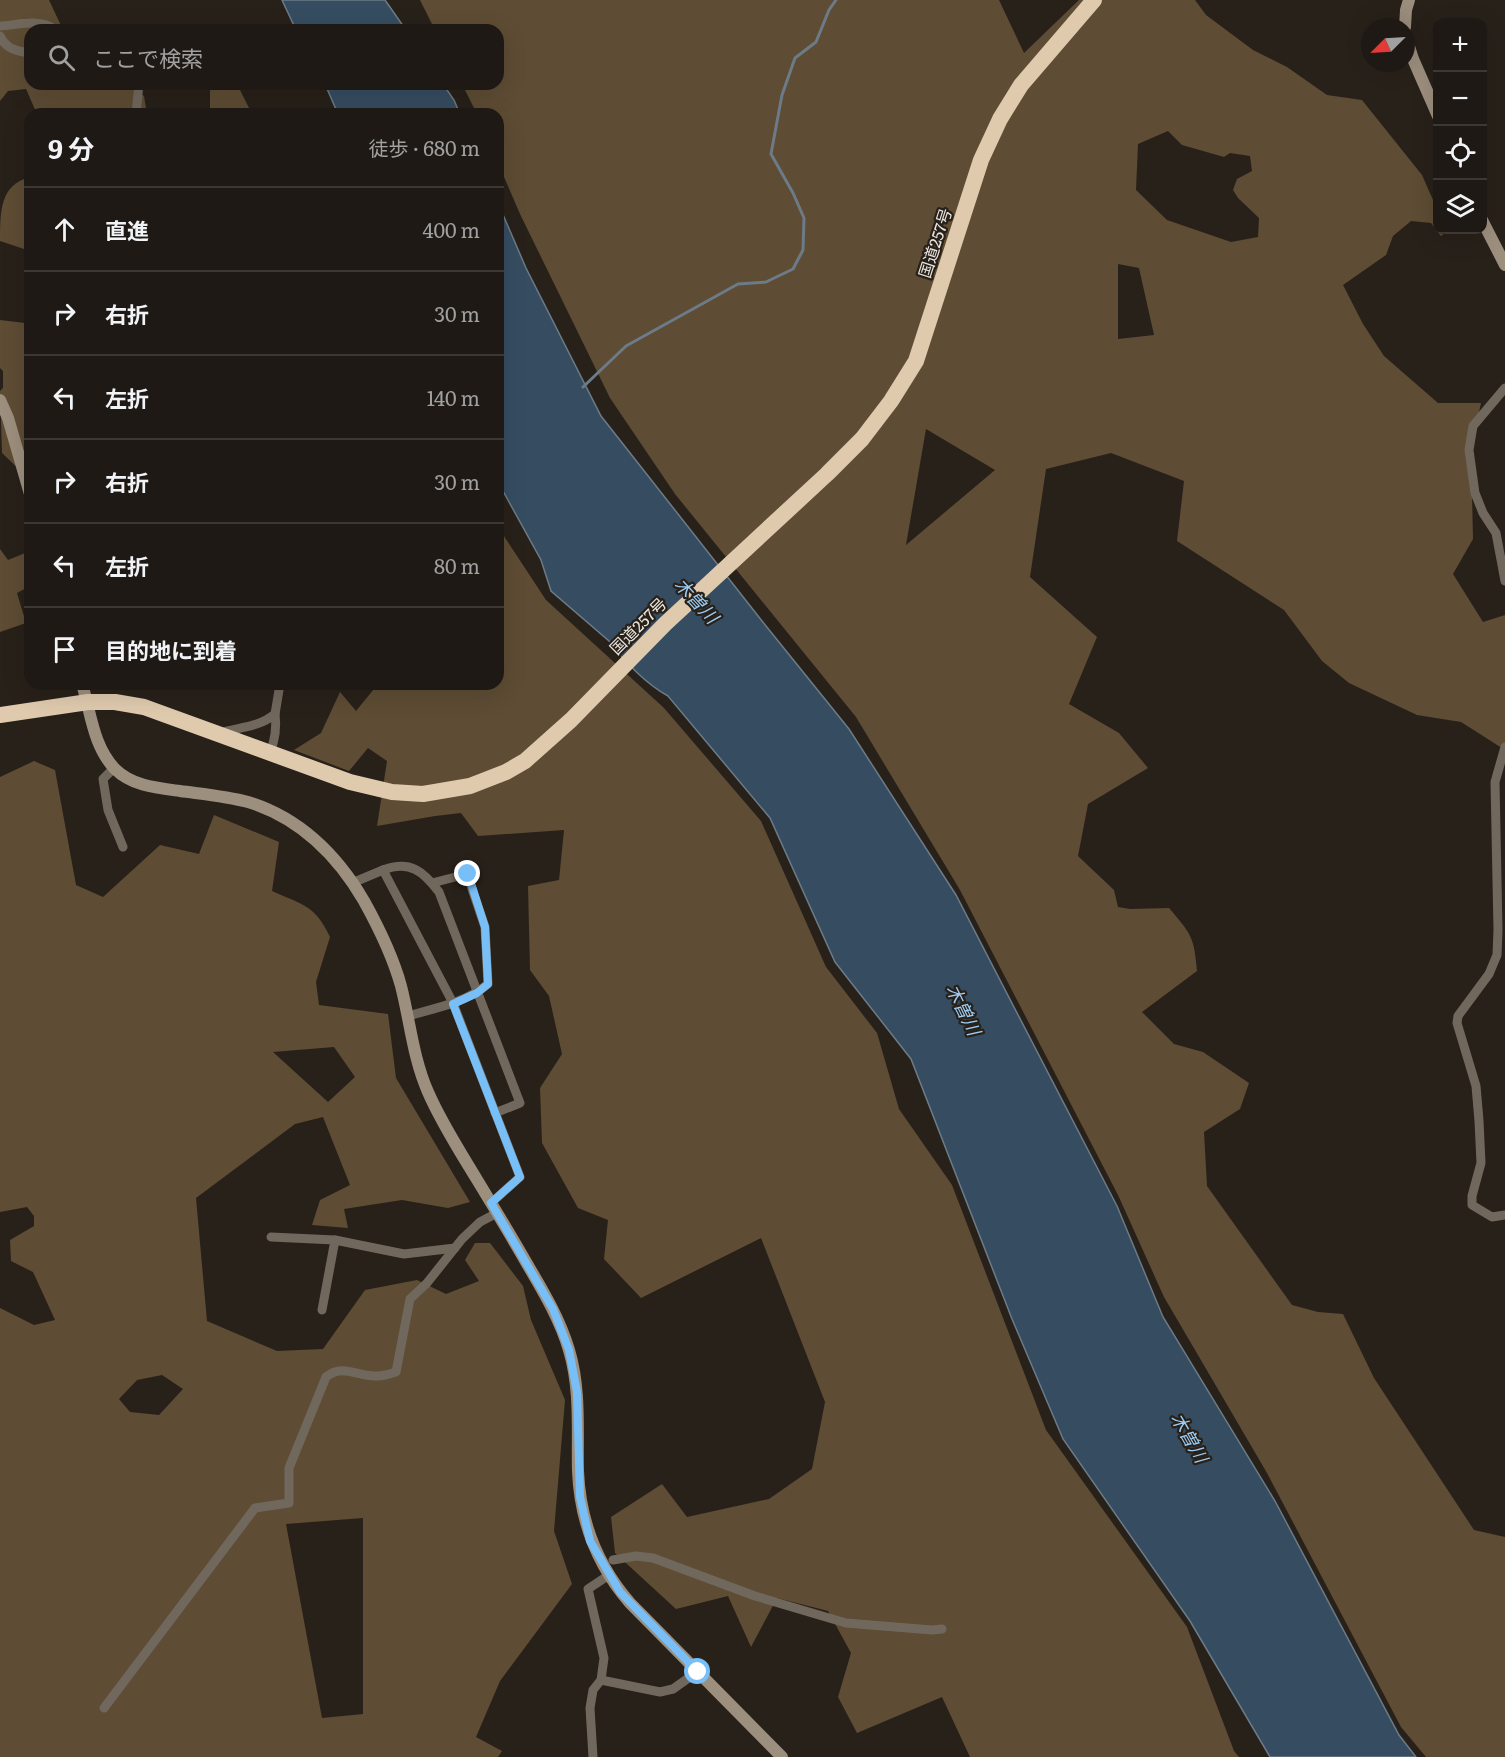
<!DOCTYPE html>
<html lang="ja">
<meta charset="utf-8">
<style>
:root{--surface:#1e1914;--page:#26221d;--text:#f1f3f6;--muted:#a1a0a0;--line:#3c3834}
body{margin:0;font-family:Literata,"Noto Sans JP",serif;background:var(--page);color:var(--text)}
.controls{position:absolute;right:18px;top:18px;display:grid;overflow:hidden;border-radius:12px;box-shadow:0 6px 24px #0002}
.controls button{width:54px;height:54px;display:grid;place-items:center;padding:0;border:0;border-bottom:2px solid var(--line);background:var(--surface);color:var(--text);font:30px sans-serif}
.compass{position:absolute;left:1361px;top:18px;width:54px;height:54px;border-radius:50%;background:var(--surface);box-shadow:0 6px 24px #0002;rotate:246deg}
.stop{position:absolute;width:18px;height:18px;margin:-14px;border:4px solid #78bff8;border-radius:50%;background:#fff}
.stop.end{background:#78bff8;border-color:#fff;box-shadow:0 2px 6px #0008}
.list{margin:0;padding:0;list-style:none}
h2{display:flex;justify-content:space-between;align-items:center;height:78px;margin:0;padding:0 24px;font-size:26px}
h2 small{font-size:20px;font-weight:400;color:var(--muted)}
.list li{display:grid;grid-template-columns:39px 1fr auto;gap:18px;align-items:center;box-sizing:border-box;height:84px;padding:0 24px;border-top:2px solid var(--line)}
.list b{display:block;font-size:22px;white-space:nowrap}
.list em{font-size:20px;font-style:normal;color:var(--muted)}
.icon{flex:none;width:33px;height:33px;fill:none;stroke:currentColor;stroke-width:2;stroke-linecap:round;stroke-linejoin:round}
.map{position:relative;flex:none;width:1505px;height:1757px;overflow:hidden}
.search{position:absolute;background:var(--surface);box-shadow:0 6px 24px #0002;left:24px;top:24px;width:480px;height:66px;display:flex;align-items:center;gap:15px;box-sizing:border-box;padding:0 21px;border-radius:18px;color:var(--muted);font-size:22px}
.panel{position:absolute;background:var(--surface);box-shadow:0 6px 24px #0002;left:24px;top:108px;width:480px;height:582px;border-radius:18px}
.map>svg:first-child{display:block}
</style>
<div class="map">
<svg width="1505" height="1757" viewBox="0 0 1505 1757">
<rect width="100%" height="100%" fill="#28211a"/>
<!-- forest -->
<g fill="#5e4c34" fill-rule="evenodd">
<polygon points="0,0 49,0 63,30 30,30 30,84 129,84 144,96 147,114 37,114 26,89 8,91 0,101"/>
<path d="M420,0H999L1024,53L1079,0H1195L1206,15L1253,50L1287,67L1327,95L1362,100L1422,175L1437,209L1438,230L1447,231L1441,236L1431,223L1411,221L1393,236L1386,255L1343,285L1363,324L1384,356L1438,403H1481L1471,450L1473,539L1453,574L1483,622L1505,615V750L1461,722L1417,715L1349,683L1322,661L1284,610L1177,541L1184,481L1111,453L1046,469L1030,577L1097,637L1069,704L1119,733L1148,768L1088,804L1078,856L1114,890L1118,907L1130,909L1169,908C1191,934 1194,936 1197,971L1142,1012L1174,1044L1203,1052L1249,1083L1240,1109L1204,1132L1207,1186L1292,1305L1318,1312L1343,1314L1374,1378L1474,1530L1505,1537V1757H1426L1401,1727L1267,1473L1164,1297L1118,1195L960,890L856,717L675,494L610,398L520,214L498,163V114H477L462,84H498V30H435ZM1168,131L1182,145L1224,157L1230,153L1250,156L1252,171L1237,179L1233,190L1238,198L1259,218L1258,237L1231,242L1167,220L1136,190L1138,144ZM1118,264L1139,268L1154,335L1118,339ZM926,429L995,470L906,545Z"/>
<polygon points="210,84 237,84 252,114 210,114"/>
<path d="M30,177V251L0,241C0,211 0,185 30,177Z"/>
<polygon points="30,281 30,480 2,453 0,391 3,388 3,371 0,368 0,320 25,323"/>
<polygon points="498,527 546,600 664,708 761,821 826,967 877,1033 899,1109 952,1185 1046,1430 1187,1627 1234,1751 1239,1757 970,1757 942,1697 857,1733 838,1697 851,1653 828,1611 777,1598 751,1647 728,1596 676,1609 615,1553 611,1517 662,1484 687,1517 769,1499 812,1469 825,1402 761,1238 641,1298 604,1259 608,1220 578,1208 542,1143 540,1088 562,1054 549,996 530,970 528,886 559,880 564,830 478,836 461,813 435,816 377,826 387,761 368,748 349,771 294,750 321,733 340,692 356,711 378,684 498,684"/>
<polygon points="0,549 8,560 30,551 30,586 17,593 26,623 0,632"/>
<path d="M34,761L55,770L76,885L103,897L160,845L199,854L214,815L279,842L272,891C303,905 315,905 330,937L316,982L319,1005L388,1014L396,1078L470,1202L448,1208L402,1200L344,1209L348,1228L312,1225L320,1200L350,1185L323,1117L295,1124L196,1198L207,1321L277,1351L323,1349L365,1290L417,1280L446,1294L479,1281L465,1260L475,1243H490L523,1286L531,1320L565,1400L554,1531L572,1584L500,1681L476,1737L502,1751L498,1757H0V1308L34,1325L55,1320L33,1272L11,1261L10,1240L34,1226V1216L27,1207L0,1212V777ZM334,1047L355,1077L328,1102L273,1052ZM162,1375L183,1389L159,1415L130,1412L119,1399L137,1380ZM363,1518V1714L322,1718L286,1524Z"/>
</g>
<!-- water -->
<g fill="#364d61" stroke="#6c7b87" stroke-width="1.5">
<polygon points="282,0 385,0 406,30 296,30"/>
<polygon points="325,84 443,84 454,100 460,114 338,114"/>
<path d="M498,203L526,268L601,416L766,626L849,729L956,895L1117,1206L1163,1317L1275,1501L1399,1735L1416,1757H1270L1190,1621L1063,1439L1012,1319L911,1059L835,962L770,818L668,696C646,684 624,661 609,641L551,591L541,560L498,482Z"/>
</g>
<g fill="none" stroke-linecap="round" stroke-linejoin="round">
<!-- stream -->
<polyline stroke="#6c7b87" stroke-width="3" points="583,387 626,346 738,284 766,282 793,269 803,250 804,218 793,193 771,154 782,95 795,58 816,42 829,10 836,0"/>
<!-- street -->
<g stroke="#71685d" stroke-width="9">
<path d="M0,26C19,25 40,18 56,30"/>
<path d="M0,36C6,49 16,51 30,53"/>
<polyline points="136,114 139,84"/>
<polyline points="1505,388 1473,426 1469,450 1475,493 1483,513 1496,533 1505,581"/>
<path d="M219,733C239,727 258,728 275,714L280,684"/>
<polyline points="1505,747 1495,782 1498,930 1497,955 1489,974 1458,1016 1457,1023 1476,1086 1479,1121 1481,1163 1472,1196 1472,1205 1492,1217 1505,1215"/>
<path d="M270,753C275,740 277,728 275,714"/>
<polyline points="114,768 103,779 108,810 123,847"/>
<path d="M383,870C410,860 423,871 439,892L520,1103L495,1113"/>
<polyline points="352,883 383,870 453,1003 520,1177 491,1203"/>
<path d="M407,1016C436,1008 465,1003 488,984L485,927L467,874L432,883"/>
<polyline points="271,1237 335,1240 404,1254 455,1248"/>
<polyline points="322,1310 335,1240"/>
<polyline points="613,1560 636,1556 653,1558 755,1596 846,1623 932,1630 942,1629"/>
<polyline points="601,1680 660,1692 673,1689 697,1672"/>
<path d="M104,1708L255,1508L289,1503V1468L326,1377C343,1363 357,1377 377,1376C384,1376 390,1374 396,1372L410,1299L427,1283L462,1239L480,1222L497,1213"/>
<polyline points="593,1757 590,1708 593,1690 601,1680 604,1658 588,1589 609,1575"/>
</g>
<!-- secondary -->
<g stroke="#9d8f7e" stroke-width="12">
<polyline points="1405,27 1406,10 1409,0"/>
<polyline points="1406,37 1413,59 1438,116"/>
<polyline points="1482,220 1505,265"/>
<polyline points="0,400 8,418 30,494"/>
<path d="M82,684C91,713 93,746 115,769C132,786 157,788 180,791C202,794 226,796 248,802C300,818 337,855 364,901C379,928 393,957 401,986C410,1021 413,1058 428,1092C441,1122 459,1150 476,1178C493,1206 510,1234 526,1262C543,1291 560,1319 569,1350C581,1390 577,1431 578,1471C580,1522 597,1565 630,1603L782,1757"/>
</g>
<!-- highway -->
<polyline stroke="#dfcaae" stroke-width="16" points="0,715 88,702 115,702 144,707 350,782 392,792 423,794 470,786 506,772 525,761 571,720 665,624 827,474 862,439 891,401 916,361 981,160 1000,119 1021,85 1094,0"/>
</g>
<g fill="none" stroke-linecap="round" stroke-linejoin="round">
<!-- route -->
<polyline stroke="#78bff8" stroke-width="8" points="468,874 485,927 488,984 477,993 453,1004 520,1177 491,1203 553,1309 569,1350 577,1392 580,1497 590,1541 620,1592 698,1672"/>
</g>
<g text-anchor="middle" stroke-width="4.5" stroke-linejoin="round" paint-order="stroke">
<!-- street labels -->
<g font-size="16" fill="#ebe7e1" stroke="#28211a">
<text transform="translate(935 243) rotate(-72)" y="6">国道257号</text>
<text transform="translate(638 626) rotate(-45)" y="6">国道257号</text>
</g>
<!-- water labels -->
<g font-size="18" font-style="italic" fill="#9dccf3" stroke="#28211a">
<text transform="translate(696 601) rotate(47)" y="6">木曽川</text>
<text transform="translate(963 1010) rotate(64)" y="6">木曽川</text>
<text transform="translate(1189 1438) rotate(60)" y="6">木曽川</text>
</g>
</g>
</svg>
<div class="controls">
<button>+</button>
<button>−</button>
<button><svg class="icon" aria-label="locate" viewBox="0 0 24 24"><circle cx="12" cy="12" r="6"/><path d="M12 2v4M12 18v4M2 12h4M18 12h4"/></svg></button>
<button><svg class="icon" aria-label="layers" viewBox="0 0 24 24"><path d="M12 4l9 5-9 5-9-5zM3 14l9 5 9-5"/></svg></button>
</div>
<svg class="compass" viewBox="-18 -18 36 36"><path d="M0-13l5 13h-10z" fill="#e53935"/><path d="M0 13l5-13h-10z" fill="#a1a0a0"/></svg>
<div class="stop" style="left:698px;top:1672px"></div>
<div class="stop end" style="left:468px;top:874px"></div>
<div class="search"><svg class="icon" aria-label="search" viewBox="0 0 24 24"><circle cx="10" cy="10" r="6"/><path d="M15 15l6 6"/></svg>ここで検索</div>
<section class="panel">
<h2>9 分<small>徒歩 · 680 m</small></h2>
<ul class="list">
<li><svg class="icon" aria-label="ahead" viewBox="0 0 24 24"><path d="M12 20V5M6 11l6-6 6 6"/></svg><div><b>直進</b></div><em>400 m</em></li>
<li><svg class="icon" aria-label="right" viewBox="0 0 24 24"><path d="M7 20v-9h11M14 6l5 5-5 5"/></svg><div><b>右折</b></div><em>30 m</em></li>
<li><svg class="icon" aria-label="left" viewBox="0 0 24 24"><path d="M17 20v-9H6M10 6l-5 5 5 5"/></svg><div><b>左折</b></div><em>140 m</em></li>
<li><svg class="icon" aria-label="right" viewBox="0 0 24 24"><path d="M7 20v-9h11M14 6l5 5-5 5"/></svg><div><b>右折</b></div><em>30 m</em></li>
<li><svg class="icon" aria-label="left" viewBox="0 0 24 24"><path d="M17 20v-9H6M10 6l-5 5 5 5"/></svg><div><b>左折</b></div><em>80 m</em></li>
<li><svg class="icon" aria-label="arrive" viewBox="0 0 24 24"><path d="M6 21V4h12l-3 4 3 4H6"/></svg><div><b>目的地に到着</b></div></li>
</ul>
</section>
</div>
